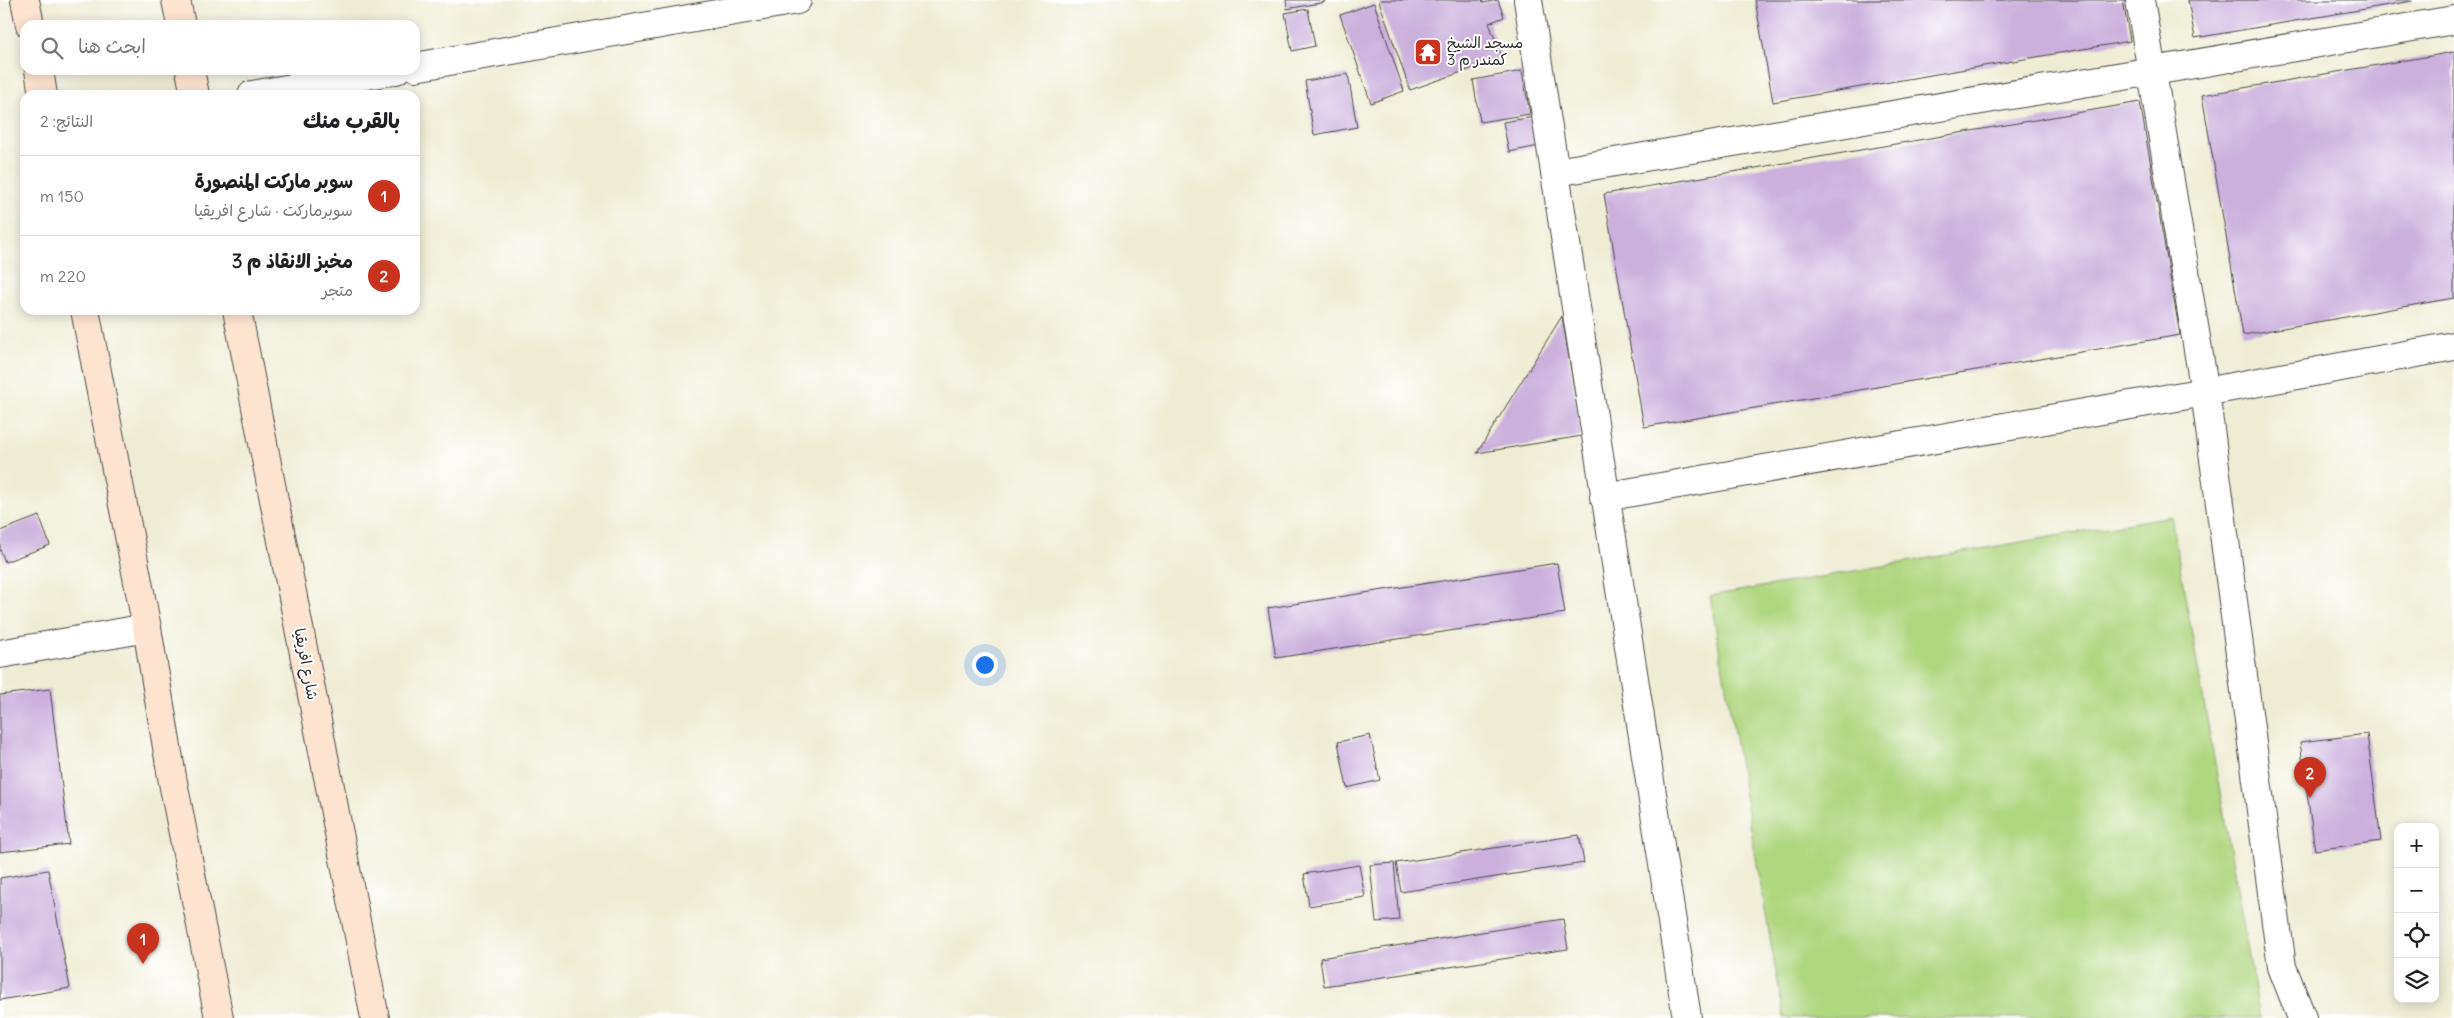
<!DOCTYPE html>
<html lang="ar">
<meta charset="utf-8">
<style>
:root{--surface:#fff;--page:#f2f2f2;--text:#202124;--muted:#757577;--line:#e0e0e0;--accent:#c8321e}
body{margin:0;font-family:Delius,"Playpen Sans Arabic",sans-serif;background:var(--page);color:var(--text);direction:rtl}
.controls{position:absolute;right:15px;bottom:15px;display:grid;overflow:hidden;border-radius:10px;box-shadow:0 2px 12px #0003}
.controls button{width:45px;height:45px;display:grid;place-items:center;padding:0;border:0;border-bottom:1px solid var(--line);background:var(--surface);color:var(--text);font:25px sans-serif}
.you{position:absolute;left:984px;top:664px;width:18px;height:18px;margin:-12px;border:4px solid #fff;border-radius:50%;background:#1a73e8;box-shadow:0 0 0 8px #1a73e833}
.badge{display:grid;place-items:center;width:32px;height:32px;border-radius:50%;background:var(--accent);color:#fff;font-size:16px;font-weight:700}
.pin{position:absolute;translate:-50% -41px;filter:drop-shadow(0 1px 2px #0008)}
.pin::after{content:'';position:absolute;top:26px;width:18px;height:15px;background:inherit;clip-path:polygon(0 0,100% 0,50% 100%)}
.list{margin:0;padding:0;list-style:none}
h2{display:flex;justify-content:space-between;align-items:center;height:65px;margin:0;padding:0 20px;font-size:21px}
h2 small{font-size:16px;font-weight:400;color:var(--muted)}
.list li{display:grid;grid-template-columns:32px 1fr auto;gap:15px;align-items:center;box-sizing:border-box;height:80px;padding:0 20px;border-top:1px solid var(--line)}
.list b{display:block;font-size:19px;white-space:nowrap}
.list p{margin:0;font-size:16px;white-space:nowrap;color:var(--muted)}
.list em{font-size:16px;font-style:normal;color:var(--muted)}
.icon{flex:none;width:28px;height:28px;fill:none;stroke:currentColor;stroke-width:2;stroke-linecap:round;stroke-linejoin:round}
.map{position:relative;flex:none;width:2454px;height:1018px;overflow:hidden;direction:ltr}
.search{position:absolute;background:var(--surface);box-shadow:0 2px 12px #0003;left:20px;top:20px;width:400px;height:55px;display:flex;align-items:center;gap:12px;box-sizing:border-box;padding:0 18px;border-radius:15px;color:var(--muted);font-size:19px}
.panel{position:absolute;background:var(--surface);box-shadow:0 2px 12px #0003;left:20px;top:90px;width:400px;height:225px;border-radius:15px;direction:rtl}
.map>svg:first-child{display:block}
</style>
<div class="map">
<svg width="2454" height="1018" viewBox="0 0 2454 1018">
<rect width="100%" height="100%" fill="#fff"/>
<filter id="ink" filterUnits="userSpaceOnUse"><feTurbulence type="fractalNoise" baseFrequency=".02" numOctaves="2"/><feDisplacementMap in="SourceGraphic" scale="10" xChannelSelector="R" yChannelSelector="G"/><feConvolveMatrix kernelMatrix="1 2 1 2 8 2 1 2 1" color-interpolation-filters="sRGB"/></filter>
<filter id="wash" filterUnits="userSpaceOnUse"><feTurbulence type="fractalNoise" baseFrequency=".0096" numOctaves="4" result="noise"/><feDisplacementMap in="SourceGraphic" scale="20" xChannelSelector="R" yChannelSelector="G"/><feGaussianBlur stdDeviation="1.12" result="paint"/><feColorMatrix in="noise" values="0 0 0 0 0 0 0 0 0 0 0 0 0 0 0 0 0 1.4 0 .05"/><feComposite in="paint" operator="in"/></filter>
<g filter="url(#wash)">
<rect width="100%" height="100%" fill="#efecd5"/>
<!-- green -->
<polygon fill="#b0d67f" stroke="#6e8055" points="2171,516 2260,1018 1784,1018 1710,596"/>
<g id="blocks">
<!-- building -->
<g fill="#cab0db">
<polygon points="1286,0 1324,0 1325,2 1287,9"/>
<polygon points="1382,0 1482,0 1483,3 1498,0 1504,17 1489,23 1502,58 1410,90 1379,1"/>
<polygon points="1755,0 2123,0 2130,41 1773,102"/>
<polygon points="2188,0 2412,0 2412,1 2195,38"/>
<polygon points="1374,3 1404,91 1371,103 1340,15"/>
<polygon points="1308,9 1315,46 1292,51 1285,13"/>
<polygon points="2454,52 2454,298 2243,335 2202,95"/>
<polygon points="1522,71 1530,114 1480,122 1473,80"/>
<polygon points="1348,74 1357,127 1314,135 1305,81"/>
<polygon points="2140,102 2180,335 1644,427 1604,194"/>
<polygon points="1534,117 1539,146 1509,152 1503,122"/>
<polygon points="1562,316 1582,436 1477,453"/>
<polygon points="39,516 50,545 5,562 0,549 0,531"/>
<polygon points="1557,563 1565,613 1276,658 1268,608"/>
<polygon points="50,689 69,844 0,852 0,695"/>
<polygon points="2367,734 2381,841 2315,850 2300,742"/>
<polygon points="1370,735 1380,780 1347,788 1338,742"/>
<polygon points="1579,835 1584,863 1401,892 1396,863"/>
<polygon points="1394,863 1399,920 1376,922 1370,865"/>
<polygon points="1359,865 1365,897 1309,906 1304,874"/>
<polygon points="48,870 70,988 0,1000 0,878"/>
<polygon points="1563,919 1568,949 1324,986 1320,958"/>
</g>
</g>
</g>
<g filter="url(#ink)">
<use href="#blocks" fill-opacity="0" stroke="#484844" stroke-width="1"/>
<g fill="none" stroke-linecap="round" stroke-linejoin="round">
<!-- street casing -->
<g stroke="#484844" stroke-width="30">
<g id="street">
<polyline points="1528,0 1687,1018"/>
<polyline points="2140,0 2205,392 2282,967 2302,1018"/>
<polyline points="415,67 797,0"/>
<polyline points="252,95 396,70"/>
<polyline points="1556,172 2454,20"/>
<polyline points="1604,497 2205,392 2454,346"/>
<polyline points="0,654 147,628"/>
</g>
</g>
<!-- secondary casing -->
<g stroke="#484844" stroke-width="30">
<g id="secondary">
<polyline points="25,0 30,25"/>
<polyline points="176,0 181,25"/>
<polyline points="39,70 43,95"/>
<polyline points="190,70 195,95"/>
<polyline points="85,310 147,628 172,777 219,1018"/>
<polyline points="237,310 375,1018"/>
</g>
</g>
<!-- street -->
<use href="#street" stroke="#fff" stroke-width="28"/>
<!-- secondary -->
<use href="#secondary" stroke="#fde4d1" stroke-width="28"/>
</g>
</g>
<!-- icons -->
<defs>
<g id="temple-square" transform="scale(1.4375)"><rect x="-9" y="-9" width="18" height="18" rx="4" fill="#c8321e" stroke="#fff"/><path d="M0-6L5-2H3V0L6.5 2.5H4V6H1.5V3h-3V6H-4V2.5H-6.5L-3 0V-2H-5Z" fill="#fff"/></g>
</defs>
<g fill-rule="evenodd">
<use href="#temple-square" x="1428" y="52"/>
</g>
<g text-anchor="middle" stroke-width="4" stroke-linejoin="round" paint-order="stroke">
<!-- poi labels -->
<g font-size="15" fill="#2b2b2b" stroke="#fff" text-anchor="start">
<text x="1447" y="48">مسجد الشيخ<tspan x="1447" dy="17">كمندر م 3</tspan></text>
</g>
<!-- street labels -->
<g font-size="15" fill="#2b2b2b" stroke="#fff">
<text transform="translate(306 664) rotate(79)" y="5">شارع افريقيا</text>
</g>
</g>
</svg>
<div class="controls">
<button>+</button>
<button>−</button>
<button><svg class="icon" aria-label="locate" viewBox="0 0 24 24"><circle cx="12" cy="12" r="6"/><path d="M12 2v4M12 18v4M2 12h4M18 12h4"/></svg></button>
<button><svg class="icon" aria-label="layers" viewBox="0 0 24 24"><path d="M12 4l9 5-9 5-9-5zM3 14l9 5 9-5"/></svg></button>
</div>
<div class="you"></div>
<div class="pin badge" style="left:143px;top:964px">1</div>
<div class="pin badge" style="left:2310px;top:798px">2</div>
<div class="search"><svg class="icon" aria-label="search" viewBox="0 0 24 24"><circle cx="10" cy="10" r="6"/><path d="M15 15l6 6"/></svg>ابحث هنا</div>
<section class="panel">
<h2>بالقرب منك<small>النتائج: 2</small></h2>
<ul class="list">
<li><span class="badge">1</span><div><b>سوبر ماركت المنصورة</b><p>سوبرماركت · شارع افريقيا</p></div><em>150 m</em></li>
<li><span class="badge">2</span><div><b>مخبز الانقاذ م 3</b><p>متجر</p></div><em>220 m</em></li>
</ul>
</section>
</div>
